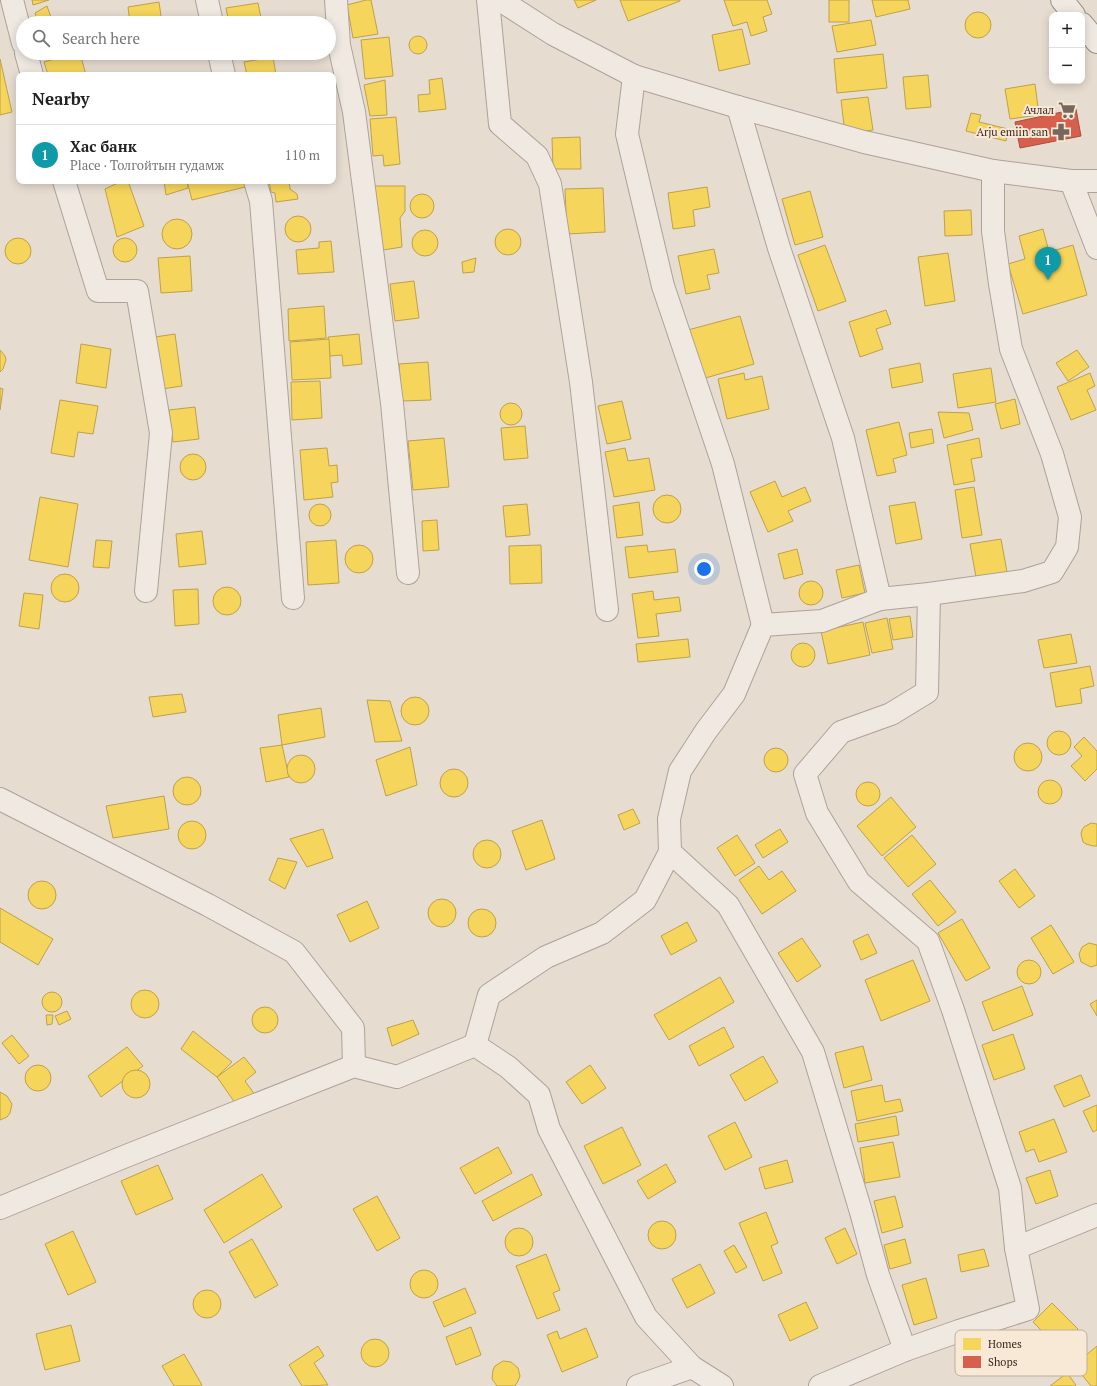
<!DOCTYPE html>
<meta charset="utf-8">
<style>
:root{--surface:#fff;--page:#f6f6f6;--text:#222;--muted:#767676;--line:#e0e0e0;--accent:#78675d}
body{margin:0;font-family:"PT Serif",serif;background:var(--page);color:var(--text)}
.controls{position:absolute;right:12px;top:12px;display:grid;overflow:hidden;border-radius:8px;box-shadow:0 2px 10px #0003}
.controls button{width:36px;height:36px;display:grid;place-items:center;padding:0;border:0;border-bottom:1px solid var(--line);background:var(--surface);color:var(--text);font:20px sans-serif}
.you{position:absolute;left:704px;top:569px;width:14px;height:14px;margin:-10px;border:3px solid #fff;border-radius:50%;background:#1a73e8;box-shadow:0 0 0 6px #1a73e833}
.badge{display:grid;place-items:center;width:26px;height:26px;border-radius:50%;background:var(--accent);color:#fff;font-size:13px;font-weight:700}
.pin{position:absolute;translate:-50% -33px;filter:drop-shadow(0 1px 2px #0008)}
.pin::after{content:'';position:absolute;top:21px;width:14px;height:12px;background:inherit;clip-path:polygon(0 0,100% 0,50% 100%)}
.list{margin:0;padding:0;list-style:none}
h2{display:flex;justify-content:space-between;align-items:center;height:52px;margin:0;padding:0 16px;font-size:17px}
h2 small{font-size:13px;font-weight:400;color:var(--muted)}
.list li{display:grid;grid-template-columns:26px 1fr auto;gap:12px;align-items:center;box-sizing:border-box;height:60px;padding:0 16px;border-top:1px solid var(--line)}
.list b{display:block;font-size:15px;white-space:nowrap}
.list p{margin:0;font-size:13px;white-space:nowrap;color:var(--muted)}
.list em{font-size:13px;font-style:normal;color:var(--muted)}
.icon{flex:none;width:22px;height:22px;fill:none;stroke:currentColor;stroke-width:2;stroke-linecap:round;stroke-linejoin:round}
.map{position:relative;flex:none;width:1097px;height:1386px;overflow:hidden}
.search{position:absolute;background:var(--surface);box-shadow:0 2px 10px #0003;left:16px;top:16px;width:320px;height:44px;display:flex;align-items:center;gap:10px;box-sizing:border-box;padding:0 14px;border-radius:22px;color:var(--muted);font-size:15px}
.panel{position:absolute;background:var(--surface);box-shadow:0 2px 10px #0003;left:16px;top:72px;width:320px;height:112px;border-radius:8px}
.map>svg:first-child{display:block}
</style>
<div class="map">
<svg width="1097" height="1386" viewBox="0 0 1097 1386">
<rect width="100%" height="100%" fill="#e7dcd0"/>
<!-- homes -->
<g fill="#f6d55c" stroke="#bea14a">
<polygon points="32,0 49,0 33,5"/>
<polygon points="366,0 371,0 378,34 353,38 347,5"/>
<polygon points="574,0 596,0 578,8"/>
<polygon points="620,0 680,0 680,1 628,21"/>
<polygon points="724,0 767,0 772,14 763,17 767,31 751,36 747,22 733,26"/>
<rect x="829" y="0" width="20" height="22"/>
<polygon points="872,0 908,0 910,9 876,17"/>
<polygon points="159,2 162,23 130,23 128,7"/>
<polygon points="258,3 262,23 229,23 226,8"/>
<polygon points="47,6 53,23 38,23 35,13"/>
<circle cx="978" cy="25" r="13"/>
<polygon points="871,20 876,45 837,52 832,26"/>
<polygon points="742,29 750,64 719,71 712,35"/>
<circle cx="418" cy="45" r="9"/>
<polygon points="389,37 393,76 365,79 361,40"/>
<polygon points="75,53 80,53 86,75 48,75 44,62"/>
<polygon points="235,53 270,53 236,59"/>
<polygon points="883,54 887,88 837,93 834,59"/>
<polygon points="273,57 276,75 247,75 244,62"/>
<polygon points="0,59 12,112 0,115"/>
<polygon points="928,75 931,107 906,109 903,77"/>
<polygon points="442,78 446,109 419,112 418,95 430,94 429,80"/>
<polygon points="385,80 387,115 370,116 364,85"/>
<polygon points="1035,84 1039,115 1010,119 1005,89"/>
<polygon points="868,97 873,130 845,134 841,100"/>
<polygon points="971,113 981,115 979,122 1008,129 1006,141 966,131"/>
<polygon points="396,117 400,164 384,166 383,155 373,156 370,119"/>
<polygon points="580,137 581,169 553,169 552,138"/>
<polygon points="122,181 128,181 144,226 117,237 105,189"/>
<polygon points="164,181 187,181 188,188 166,195"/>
<polygon points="187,181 244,181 245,187 192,200"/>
<polygon points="269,181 289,181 290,189 297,194 298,199 276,202 275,193 271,192"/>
<polygon points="375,186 405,186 405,211 400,218 402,247 383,250"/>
<polygon points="707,187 710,207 693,210 695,226 673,229 668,193"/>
<polygon points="603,188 605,232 567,234 565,189"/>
<polygon points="810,191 823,237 795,245 782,199"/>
<circle cx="422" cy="206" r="12"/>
<polygon points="971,210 972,235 945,236 944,211"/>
<circle cx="298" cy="229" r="13"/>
<circle cx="177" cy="234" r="15"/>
<circle cx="508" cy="242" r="13"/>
<polygon points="1043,229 1049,252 1073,245 1087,295 1023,314 1008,264 1025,259 1019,236"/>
<circle cx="425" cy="243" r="13"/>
<circle cx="18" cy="251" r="13"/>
<circle cx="125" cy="250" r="12"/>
<polygon points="331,241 334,272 298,274 296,250 319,248 319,242"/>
<polygon points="825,245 846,301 818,311 798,255"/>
<polygon points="714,249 719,273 707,275 710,289 686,294 678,256"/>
<polygon points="948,253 955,301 925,306 918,257"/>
<polygon points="190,256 192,291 161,293 158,258"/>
<polygon points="476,258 474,272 463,273 462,262"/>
<polygon points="414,281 419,318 395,321 390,284"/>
<polygon points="324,306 326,338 289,341 288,309"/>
<polygon points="886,310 891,324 876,329 883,349 860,357 849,322"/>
<polygon points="740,316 754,364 702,379 688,330"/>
<polygon points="175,334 182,386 162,389 155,337"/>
<polygon points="359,334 362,364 343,366 342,355 330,356 328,337"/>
<polygon points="329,339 331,378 292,380 290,342"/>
<polygon points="81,344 111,349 106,388 76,383"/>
<polygon points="0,350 5,356 6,360 3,369 0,372"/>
<polygon points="1077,350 1089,367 1068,381 1056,363"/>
<polygon points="428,362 431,400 402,401 399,364"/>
<polygon points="920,363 923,382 892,388 889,369"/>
<polygon points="991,368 996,402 958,408 953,374"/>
<polygon points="744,373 745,380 762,376 769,409 727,419 718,379"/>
<polygon points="1090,373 1095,386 1087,390 1096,410 1071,420 1057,387"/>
<polygon points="320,381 322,418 292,420 291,382"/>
<polygon points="0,388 3,389 0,410"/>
<polygon points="1015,399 1020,424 1001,429 995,404"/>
<polygon points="60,400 98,406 93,434 78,432 74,457 51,453"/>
<polygon points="622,401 631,439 607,444 598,406"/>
<circle cx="511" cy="414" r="11"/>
<polygon points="195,407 199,439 173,442 169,410"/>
<polygon points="938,412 969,413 973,430 944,438"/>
<polygon points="899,422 907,455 893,459 896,472 877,476 866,430"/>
<polygon points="525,426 528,458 504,460 501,428"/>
<polygon points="932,429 934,443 911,448 909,433"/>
<polygon points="444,438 449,487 413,490 408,441"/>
<polygon points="979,438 982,457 971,459 975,481 954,485 947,445"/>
<polygon points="327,448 329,466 337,465 338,482 331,483 333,497 304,500 300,450"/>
<polygon points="625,448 628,461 649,458 655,490 614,497 605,452"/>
<circle cx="193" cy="467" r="13"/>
<polygon points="775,481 782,497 805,487 811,501 788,511 793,521 768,532 750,492"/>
<polygon points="974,487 982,535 962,538 955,490"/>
<circle cx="667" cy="509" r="14"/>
<polygon points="40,497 78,504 68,567 29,560"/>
<polygon points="639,502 643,535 617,538 613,506"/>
<polygon points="915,502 922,539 896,544 889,506"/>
<circle cx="320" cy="515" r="11"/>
<polygon points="527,504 530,535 506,537 503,506"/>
<polygon points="437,520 439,550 423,551 422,521"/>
<polygon points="202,531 206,564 179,567 176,534"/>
<polygon points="1001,539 1007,572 976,577 970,544"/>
<polygon points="96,540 112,541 109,568 93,567"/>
<polygon points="336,540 339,583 308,585 306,542"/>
<circle cx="359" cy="559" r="14"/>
<polygon points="541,545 542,583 510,584 509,546"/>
<polygon points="647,545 648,552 675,549 678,572 629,578 625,547"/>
<polygon points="797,549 803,574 784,579 778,554"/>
<polygon points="859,565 865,593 842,598 836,570"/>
<circle cx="65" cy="588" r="14"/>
<circle cx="811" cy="593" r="12"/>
<circle cx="227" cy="601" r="14"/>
<polygon points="198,589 199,624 175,626 173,590"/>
<polygon points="653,591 654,600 679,597 681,611 656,614 659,636 638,638 632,594"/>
<polygon points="24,593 43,595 39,629 19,626"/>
<polygon points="910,616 913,637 893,640 889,619"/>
<polygon points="887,618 893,649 872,653 865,623"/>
<polygon points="863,622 870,655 828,664 821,631"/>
<polygon points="1071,634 1077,663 1044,668 1038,640"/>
<polygon points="688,639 690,657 638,662 636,644"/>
<circle cx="803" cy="655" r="12"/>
<polygon points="1090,666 1094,686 1080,689 1082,703 1056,707 1050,673"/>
<polygon points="182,694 186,712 153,717 149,697"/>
<circle cx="415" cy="711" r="14"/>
<polygon points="367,700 390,701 402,741 375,742"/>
<polygon points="321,708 325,737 282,745 278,715"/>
<circle cx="1059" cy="743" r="12"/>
<polygon points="1084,737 1097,751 1097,769 1085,781 1071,766 1082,756 1074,747"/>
<circle cx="1028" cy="757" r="14"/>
<polygon points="282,745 289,777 266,782 260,748"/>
<polygon points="410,747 417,785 386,796 376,760"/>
<circle cx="776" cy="760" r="12"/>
<circle cx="301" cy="769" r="14"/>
<circle cx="454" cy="783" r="14"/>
<circle cx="187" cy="791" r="14"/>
<circle cx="1050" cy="792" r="12"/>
<circle cx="868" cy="794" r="12"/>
<polygon points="164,796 169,829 113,838 106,806"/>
<polygon points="891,797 916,827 882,856 857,826"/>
<polygon points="633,809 640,823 624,830 618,815"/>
<polygon points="542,820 555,859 526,870 512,831"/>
<circle cx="192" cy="835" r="14"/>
<polygon points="1091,823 1097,824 1097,846 1093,846 1086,844 1083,842 1081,834 1082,830 1084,827"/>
<polygon points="323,829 333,858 307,867 290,839"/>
<polygon points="780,829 788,842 763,858 755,845"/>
<polygon points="737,835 755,863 735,876 717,848"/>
<polygon points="912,835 936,864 908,887 884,858"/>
<circle cx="487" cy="854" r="14"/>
<polygon points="278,858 297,862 285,889 269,880"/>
<polygon points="759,866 769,880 782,871 796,891 762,914 739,880"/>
<polygon points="1015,869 1035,896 1019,908 999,881"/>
<polygon points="930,880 956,912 938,926 912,894"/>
<circle cx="42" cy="895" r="14"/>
<circle cx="442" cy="913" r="14"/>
<polygon points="367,901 379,928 350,942 337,915"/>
<polygon points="0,908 53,939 38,965 0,942"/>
<circle cx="482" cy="923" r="14"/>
<polygon points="962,919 990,968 966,981 938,933"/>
<polygon points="687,922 697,941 671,955 661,936"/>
<polygon points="1051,925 1074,962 1053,974 1031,938"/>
<polygon points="868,934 877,953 861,960 853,941"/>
<polygon points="802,938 821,966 797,982 778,953"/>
<polygon points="1089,943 1097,945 1097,965 1091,967 1081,962 1079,954 1082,947"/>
<polygon points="913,960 930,1001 881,1021 865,980"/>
<circle cx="1029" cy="972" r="12"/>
<polygon points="720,977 734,1002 669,1040 654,1015"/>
<polygon points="1022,986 1033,1015 993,1031 982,1002"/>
<circle cx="145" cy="1004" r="14"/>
<circle cx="52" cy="1002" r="10"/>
<polygon points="1097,1000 1097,1016 1090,1004"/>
<circle cx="265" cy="1020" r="13"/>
<polygon points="67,1011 71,1019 59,1025 55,1016"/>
<polygon points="46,1015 53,1015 52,1024 47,1025"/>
<polygon points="413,1020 419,1034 392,1046 387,1028"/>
<polygon points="724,1027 734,1047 699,1066 689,1046"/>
<polygon points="193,1031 232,1062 217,1077 181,1049"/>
<polygon points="1013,1034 1025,1069 994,1080 982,1045"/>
<polygon points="12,1035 29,1056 19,1064 2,1043"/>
<polygon points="863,1046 872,1080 844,1088 835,1053"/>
<polygon points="127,1047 143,1066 101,1097 88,1076"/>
<polygon points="763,1056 778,1082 745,1101 730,1075"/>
<polygon points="244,1057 256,1072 245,1081 258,1099 240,1110 217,1077"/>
<circle cx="38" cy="1078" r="13"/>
<polygon points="590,1065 606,1088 582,1104 566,1082"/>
<circle cx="136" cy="1084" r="14"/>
<polygon points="1081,1075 1090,1096 1064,1107 1054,1086"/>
<polygon points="882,1085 885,1102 900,1099 903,1111 857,1121 851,1091"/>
<polygon points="0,1092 7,1096 12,1104 10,1113 7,1117 0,1120"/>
<polygon points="1097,1105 1097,1130 1093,1132 1083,1111"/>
<polygon points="896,1116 899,1135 858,1142 855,1124"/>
<polygon points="1054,1119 1067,1152 1039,1162 1034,1149 1026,1152 1019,1132"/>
<polygon points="735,1122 752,1157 725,1170 708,1136"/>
<polygon points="622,1127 641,1165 603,1184 584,1146"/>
<polygon points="893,1142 900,1177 865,1183 860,1148"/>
<polygon points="498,1147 512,1173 475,1194 460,1168"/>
<polygon points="787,1160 793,1182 765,1189 759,1168"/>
<polygon points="666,1164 676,1182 648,1199 637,1181"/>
<polygon points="158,1165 173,1199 136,1215 121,1181"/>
<polygon points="1050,1170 1058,1196 1036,1204 1026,1178"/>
<polygon points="262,1174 282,1207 224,1243 204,1210"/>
<polygon points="532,1174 542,1195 493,1221 482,1201"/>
<polygon points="377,1196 400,1238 377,1251 353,1209"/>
<polygon points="895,1196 903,1227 882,1233 874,1201"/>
<polygon points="766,1212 778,1243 771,1246 782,1273 763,1281 739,1223"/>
<circle cx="662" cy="1235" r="14"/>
<circle cx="519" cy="1242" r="14"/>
<polygon points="845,1228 857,1254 837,1264 825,1238"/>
<polygon points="73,1231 96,1282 68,1295 45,1244"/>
<polygon points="252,1239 278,1285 255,1298 229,1252"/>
<polygon points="905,1239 911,1263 890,1269 884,1245"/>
<polygon points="734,1245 747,1267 736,1273 724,1251"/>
<polygon points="984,1249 989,1266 961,1272 958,1255"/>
<polygon points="546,1254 560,1290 553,1293 560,1310 537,1319 516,1266"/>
<polygon points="700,1264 715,1293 687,1308 672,1279"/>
<circle cx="424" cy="1284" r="14"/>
<polygon points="926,1278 937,1318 914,1325 902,1285"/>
<polygon points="465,1288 476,1313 444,1327 433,1302"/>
<circle cx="207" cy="1304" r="14"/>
<polygon points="806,1302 818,1328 790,1341 778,1315"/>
<polygon points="1052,1303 1078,1329 1059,1348 1033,1322"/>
<polygon points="71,1325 80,1361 45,1370 36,1334"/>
<polygon points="471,1327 481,1355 456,1365 446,1337"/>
<polygon points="586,1328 598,1357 562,1372 547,1335 557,1331 560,1339"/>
<circle cx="375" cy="1353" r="14"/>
<polygon points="318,1346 324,1356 314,1363 328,1385 302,1386 289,1365"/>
<polygon points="1097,1346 1097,1386 1091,1386 1074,1365"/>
<polygon points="184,1354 202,1385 200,1386 174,1386 162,1366"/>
<polygon points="503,1361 511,1362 518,1368 520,1376 518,1381 515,1386 497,1386 492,1379 493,1370 495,1366"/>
<polygon points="1067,1373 1076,1385 1075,1386 1050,1386"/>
</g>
<!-- shops -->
<polygon fill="#d6604d" stroke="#a84f3f" points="1076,109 1081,136 1020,148 1015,122"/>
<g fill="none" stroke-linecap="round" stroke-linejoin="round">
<!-- minor casing -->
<g stroke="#ada299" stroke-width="24">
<g id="minor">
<polyline points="12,0 23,43"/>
<polyline points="207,0 212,23"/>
<polyline points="336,0 339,45 354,112 392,403 408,573"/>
<polyline points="488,0 500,124 537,156 550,184 581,382 607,610"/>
<polyline points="500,0 553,34 634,76 738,107 864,142 993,171 1071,181 1097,181"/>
<polyline points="26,53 32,75"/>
<polyline points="219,53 224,75"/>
<polyline points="634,76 627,134 663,286 723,464 763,625"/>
<polyline points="738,107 779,248 843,438 880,599"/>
<polyline points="64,181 98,291 137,291 161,433 146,591"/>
<polyline points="255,181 261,201 293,598"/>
<polyline points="1071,181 1097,248"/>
<polyline points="0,799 208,905 294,952 353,1028 354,1066"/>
<polyline points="670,852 728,905 813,1052 861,1212 878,1275 905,1350"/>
<polyline points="475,1045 489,995 546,957 602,933 645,900 670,852 669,819 680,771 706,731 734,694 763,625 822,621 880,599 929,594 1023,581 1052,572 1067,547 1070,517 1052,454 1011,349 1000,284 993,231 993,171"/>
<polyline points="0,1208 126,1156 354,1066 397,1077 475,1045 508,1067 539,1095 549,1129 646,1317 692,1367 722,1386"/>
<polyline points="1016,1248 1097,1215"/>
<polyline points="638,1386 692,1367"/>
<polyline points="820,1386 905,1350 959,1331 1028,1309 1016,1248 1010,1188 953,1010 928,941 859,882 817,813 805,774 841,732 891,714 927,692 929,594"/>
</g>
</g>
<!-- secondary casing -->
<g stroke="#9c9188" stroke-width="24">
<g id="secondary">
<polyline points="1062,0 1074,15"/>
<polyline points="1082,24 1097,42"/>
</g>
</g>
<!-- minor -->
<use href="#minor" stroke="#efe9e2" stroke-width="22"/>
<!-- secondary -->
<use href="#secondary" stroke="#efe9e2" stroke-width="22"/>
</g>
<!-- icons -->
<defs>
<g id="supermarket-bare" transform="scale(1.38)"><path d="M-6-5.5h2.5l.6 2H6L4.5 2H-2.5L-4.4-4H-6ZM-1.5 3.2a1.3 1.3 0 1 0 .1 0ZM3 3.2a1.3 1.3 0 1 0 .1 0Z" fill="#78675d" stroke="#f8e8d6" stroke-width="2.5" paint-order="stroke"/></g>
<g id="pharmacy-bare" transform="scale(1.38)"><path d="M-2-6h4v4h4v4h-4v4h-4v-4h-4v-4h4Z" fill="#78675d" stroke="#f8e8d6" stroke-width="2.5" paint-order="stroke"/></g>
</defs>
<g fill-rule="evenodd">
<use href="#supermarket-bare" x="1067" y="110"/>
<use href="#pharmacy-bare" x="1061" y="132"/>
</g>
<g text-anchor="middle" stroke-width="4" stroke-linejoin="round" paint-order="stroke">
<!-- poi labels -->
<g font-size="11" fill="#3d281f" stroke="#f8e8d6" text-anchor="end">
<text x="1054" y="114">Ачлал</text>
<text x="1048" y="136">Arju emiin san</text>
</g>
</g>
<!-- legend -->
<rect x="955" y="1330" width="132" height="46" rx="6" fill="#f8e8d6" stroke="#c0ae9f" stroke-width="1"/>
<rect x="963" y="1338" width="18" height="12" fill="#f6d55c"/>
<rect x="963" y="1356" width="18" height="12" fill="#d6604d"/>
<g font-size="11" fill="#3d281f">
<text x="988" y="1348">Homes</text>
<text x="988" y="1366">Shops</text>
</g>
</svg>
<div class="controls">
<button>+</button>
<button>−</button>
</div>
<div class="you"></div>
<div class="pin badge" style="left:1048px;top:280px;background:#0f9aa8">1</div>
<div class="search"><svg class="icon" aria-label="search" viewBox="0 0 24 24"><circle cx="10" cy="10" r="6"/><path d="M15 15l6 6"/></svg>Search here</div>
<section class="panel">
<h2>Nearby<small></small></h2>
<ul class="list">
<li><span class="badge" style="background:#0f9aa8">1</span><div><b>Хас банк</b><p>Place · Толгойтын гудамж</p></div><em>110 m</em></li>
</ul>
</section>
</div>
